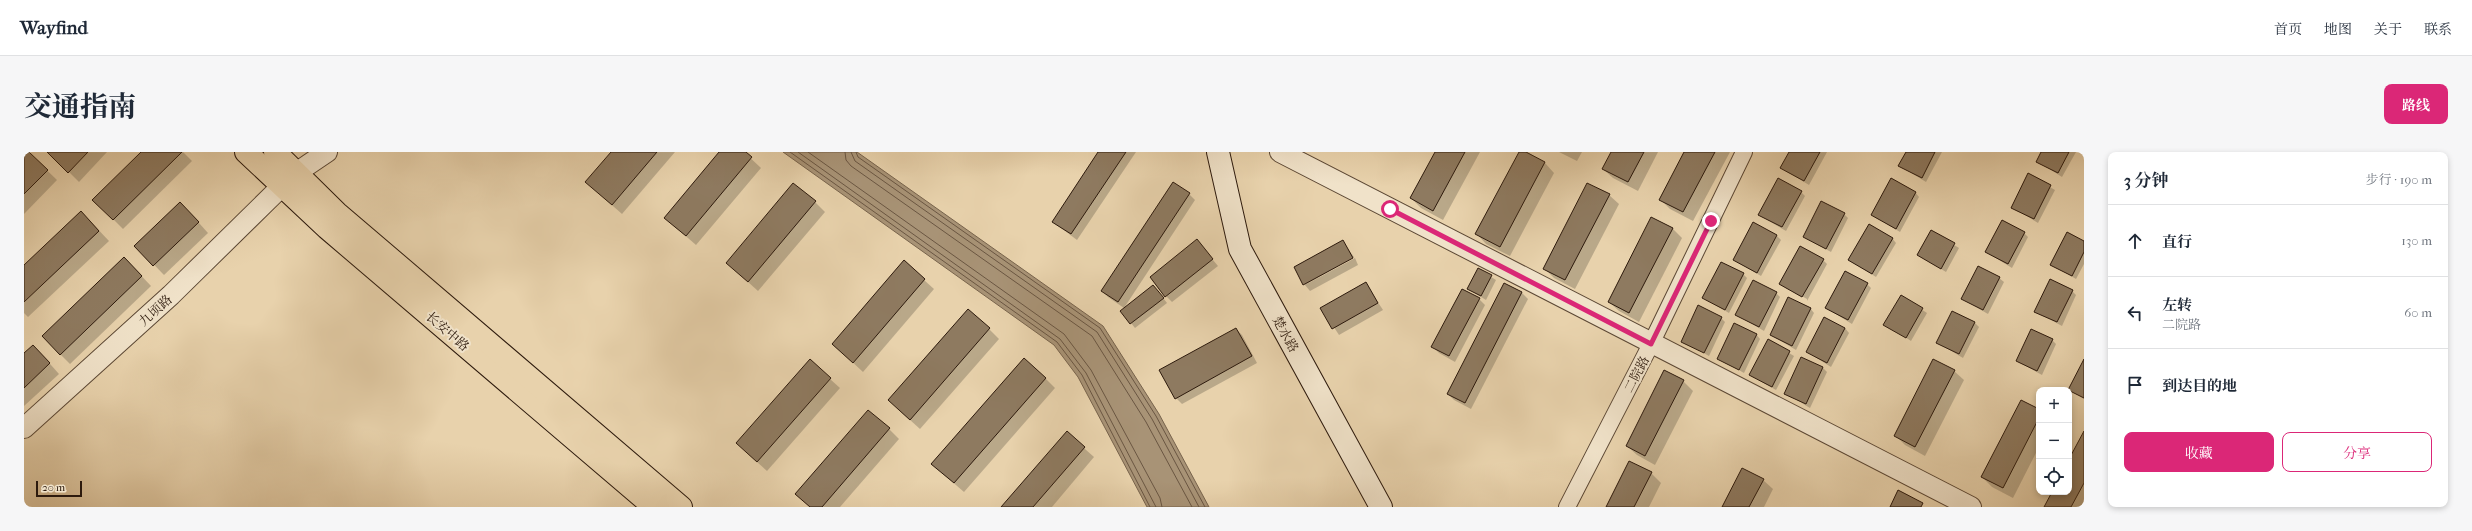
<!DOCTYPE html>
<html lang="zh">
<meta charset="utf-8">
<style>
:root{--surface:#fff;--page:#f6f6f7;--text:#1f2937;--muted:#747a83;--line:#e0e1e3;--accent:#db2777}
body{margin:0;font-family:"IM FELL French Canon","Noto Serif SC",serif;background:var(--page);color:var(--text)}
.controls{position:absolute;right:12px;bottom:12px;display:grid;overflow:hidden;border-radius:8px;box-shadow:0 2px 6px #0003}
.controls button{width:36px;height:36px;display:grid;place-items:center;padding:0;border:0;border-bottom:1px solid var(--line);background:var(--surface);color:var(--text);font:20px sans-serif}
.scale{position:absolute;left:12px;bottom:10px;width:46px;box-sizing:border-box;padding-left:4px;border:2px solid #2d1a0d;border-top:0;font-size:11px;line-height:14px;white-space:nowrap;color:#2d1a0d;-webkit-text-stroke:3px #f0e2c9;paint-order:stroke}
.stop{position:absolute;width:12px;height:12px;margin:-9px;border:3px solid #db2777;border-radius:50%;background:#fff}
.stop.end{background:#db2777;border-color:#fff;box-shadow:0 1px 4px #0008}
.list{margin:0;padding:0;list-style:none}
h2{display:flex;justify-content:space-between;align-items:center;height:52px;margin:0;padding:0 16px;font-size:17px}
h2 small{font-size:13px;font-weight:400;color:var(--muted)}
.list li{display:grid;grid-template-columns:26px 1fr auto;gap:12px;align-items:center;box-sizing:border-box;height:72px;padding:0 16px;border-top:1px solid var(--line)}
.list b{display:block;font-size:15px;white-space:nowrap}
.list p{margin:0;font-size:13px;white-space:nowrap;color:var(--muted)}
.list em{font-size:13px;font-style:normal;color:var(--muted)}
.actions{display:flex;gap:8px;padding:12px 16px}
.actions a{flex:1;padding:9px 0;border:1px solid var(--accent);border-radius:8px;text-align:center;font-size:14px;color:var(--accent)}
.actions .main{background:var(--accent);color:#fff}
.icon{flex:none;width:22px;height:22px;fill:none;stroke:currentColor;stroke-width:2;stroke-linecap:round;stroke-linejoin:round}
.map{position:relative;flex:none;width:2060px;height:355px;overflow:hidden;border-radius:8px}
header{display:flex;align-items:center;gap:24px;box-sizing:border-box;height:56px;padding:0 20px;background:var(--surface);border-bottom:1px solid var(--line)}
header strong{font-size:19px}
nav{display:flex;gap:22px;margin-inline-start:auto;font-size:14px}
.intro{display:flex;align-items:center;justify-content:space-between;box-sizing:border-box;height:96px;padding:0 24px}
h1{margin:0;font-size:28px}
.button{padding:10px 18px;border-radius:8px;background:var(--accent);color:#fff;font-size:14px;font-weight:700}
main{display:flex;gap:24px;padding:0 24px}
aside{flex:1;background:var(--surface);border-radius:8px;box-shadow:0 2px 6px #0003}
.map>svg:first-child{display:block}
</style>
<header>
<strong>Wayfind</strong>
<nav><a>首页</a><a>地图</a><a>关于</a><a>联系</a></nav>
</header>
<div class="intro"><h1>交通指南</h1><a class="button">路线</a></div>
<main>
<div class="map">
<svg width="2060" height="355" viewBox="0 0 2060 355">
<rect width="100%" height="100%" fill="#e8d2ac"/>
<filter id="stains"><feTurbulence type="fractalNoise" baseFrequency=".005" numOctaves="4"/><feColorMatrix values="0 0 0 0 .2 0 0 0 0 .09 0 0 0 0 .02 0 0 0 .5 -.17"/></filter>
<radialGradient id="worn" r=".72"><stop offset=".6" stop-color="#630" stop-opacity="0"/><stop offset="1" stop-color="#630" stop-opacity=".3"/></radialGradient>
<!-- water -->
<polygon fill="#a89376" stroke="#77634c" points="759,0 833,0 1079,174 1135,262 1185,355 1123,355 1054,225 1030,193"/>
<!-- shadow -->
<g fill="#0003">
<polygon points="4,0 33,28 0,62 0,4"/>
<polygon points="25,0 83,0 55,30"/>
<polygon points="118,0 159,0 168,9 99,77 70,48"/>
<polygon points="588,0 651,0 598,62 572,39"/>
<polygon points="696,0 720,0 737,16 672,93 641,66"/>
<polygon points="1075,0 1112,0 1053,88 1029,70"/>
<polygon points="1412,0 1456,0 1419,68 1397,56 1387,46"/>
<polygon points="1496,0 1521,11 1530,21 1486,104 1462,92 1453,82"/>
<polygon points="1535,0 1558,0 1553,9"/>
<polygon points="1588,0 1634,0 1614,39 1589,26 1579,17"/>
<polygon points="1661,0 1706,0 1669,69 1646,57 1636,47"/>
<polygon points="1766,0 1803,0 1785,33 1757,16"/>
<polygon points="1883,0 1918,0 1902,30 1876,14"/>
<polygon points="2018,0 2052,0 2038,25 2013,9"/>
<polygon points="2005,23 2031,38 2014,71 1988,55"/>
<polygon points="1777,40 1781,44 1762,79 1735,63"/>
<polygon points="1891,40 1895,45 1876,80 1848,63"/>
<polygon points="1165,42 1171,48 1100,156 1084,145 1078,139"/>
<polygon points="1585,43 1595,52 1551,137 1530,126 1520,116"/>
<polygon points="791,50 801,60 734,139 703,111"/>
<polygon points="166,61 184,81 140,123 112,94"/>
<polygon points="1820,62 1824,66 1807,100 1780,85"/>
<polygon points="67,70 85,89 4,165 0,161 0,115"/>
<polygon points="1648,76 1658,86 1615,170 1595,159 1585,150"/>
<polygon points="1908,79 1935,96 1922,120 1894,103"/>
<polygon points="2000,81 2004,85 1988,116 1962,100"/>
<polygon points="1752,83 1757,88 1737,124 1710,108"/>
<polygon points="1868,86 1872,91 1852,125 1825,108"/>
<polygon points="1173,89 1194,114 1148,150 1142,144"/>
<polygon points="1319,90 1330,105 1281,133 1271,116"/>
<polygon points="2060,90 2060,112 2052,127 2028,113"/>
<polygon points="1331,106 1334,113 1286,139 1281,133"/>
<polygon points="1799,108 1803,112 1783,149 1783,147 1756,132"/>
<polygon points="880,110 910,137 839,220 809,192"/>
<polygon points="110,116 127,134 46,212 36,202"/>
<polygon points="1454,117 1472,128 1462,148 1444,137"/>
<polygon points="1719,122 1723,126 1705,161 1680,146"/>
<polygon points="1975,126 1980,130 1964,162 1938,147"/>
<polygon points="1342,132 1359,158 1315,183 1298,157"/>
<polygon points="1481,132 1498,141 1504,147 1447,257 1430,248 1424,242"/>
<polygon points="1843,132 1847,136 1828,172 1802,156"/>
<polygon points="1133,138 1143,151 1111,176 1107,171"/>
<polygon points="2048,139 2052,143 2038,174 2012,160"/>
<polygon points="1752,141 1756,145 1740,179 1713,163"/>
<polygon points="1877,144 1903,161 1887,189 1861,172"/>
<polygon points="1455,147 1461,153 1431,210 1415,201 1409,195"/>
<polygon points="1786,156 1790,161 1772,198 1747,183"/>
<polygon points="1697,166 1701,170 1685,204 1658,189"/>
<polygon points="1950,170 1955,175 1939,206 1914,191"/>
<polygon points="1821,176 1825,181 1807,215 1783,200"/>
<polygon points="965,177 975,187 896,277 875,258"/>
<polygon points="1212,177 1218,183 1233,211 1158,252 1152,246"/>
<polygon points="1732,182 1736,187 1720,221 1694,206"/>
<polygon points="1744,188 1770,204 1752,238 1726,223"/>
<polygon points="2028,188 2032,192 2018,223 1993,209"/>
<polygon points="0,202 19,204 35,222 0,254"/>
<polygon points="2060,209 2060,247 2045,238"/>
<polygon points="1799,216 1803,220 1786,256 1761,241"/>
<polygon points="1930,219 1940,228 1901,304 1881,293 1871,283"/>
<polygon points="1021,226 1031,236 940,340 918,321"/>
<polygon points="806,227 816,236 743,319 723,301"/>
<polygon points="1659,229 1669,239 1631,313 1613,303 1603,294"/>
<polygon points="2015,258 2015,295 1989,346 1968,335 1958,325"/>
<polygon points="865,277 875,287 816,355 786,355 772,342"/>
<polygon points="2060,280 2060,355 2021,355 2029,340 2045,340 2045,309"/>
<polygon points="1043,281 1070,305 1028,355 979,355"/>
<polygon points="1627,321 1637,331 1625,355 1584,355"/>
<polygon points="1739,328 1749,337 1740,355 1699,355"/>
</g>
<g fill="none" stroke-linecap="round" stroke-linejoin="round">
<!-- shore -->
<g stroke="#6a5642" stroke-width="1">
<polyline points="766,0 1033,190 1058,223 1126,355"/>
<polyline points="774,0 1036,187 1062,221 1132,355"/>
<polyline points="784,0 1040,182 1067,218 1136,346 1138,355"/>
<polyline points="821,0 822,8 827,14 1068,184 1122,270 1168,355"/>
<polyline points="827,0 831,9 1073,180 1128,267 1175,355"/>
<polyline points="832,0 834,5 1076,176 1132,264 1181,355"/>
</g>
</g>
<!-- building -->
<g fill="#8e7a60" stroke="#2d1a0d">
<polygon points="2,0 5,0 24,18 0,42 0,2"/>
<polygon points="23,0 64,0 44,21"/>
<polygon points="117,0 158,0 89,68 68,48"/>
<polygon points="587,0 633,0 588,53 561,30"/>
<polygon points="695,0 722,0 728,5 662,84 640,66"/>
<polygon points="1074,0 1102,0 1047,82 1028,70"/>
<polygon points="1411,0 1441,0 1409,59 1386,46"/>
<polygon points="1495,0 1502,0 1521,10 1476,95 1451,82"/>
<polygon points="1587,0 1620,0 1604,30 1578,17"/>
<polygon points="1660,0 1691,0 1659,60 1635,48"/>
<polygon points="1765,0 1796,0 1780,29 1756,16"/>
<polygon points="1882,0 1911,0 1898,26 1874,14"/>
<polygon points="2017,0 2045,0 2034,21 2012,10"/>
<polygon points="2004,21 2027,33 2010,67 1987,56"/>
<polygon points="1754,26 1778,39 1758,75 1734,63"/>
<polygon points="1867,26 1892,40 1872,77 1847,63"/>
<polygon points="1149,30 1166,41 1094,150 1077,139"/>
<polygon points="769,31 792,49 724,130 702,111"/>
<polygon points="1563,31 1586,42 1541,128 1519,117"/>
<polygon points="1797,49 1821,61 1802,97 1779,85"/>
<polygon points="156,50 175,70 129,114 110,94"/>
<polygon points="57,59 75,79 0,150 0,113"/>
<polygon points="1627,65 1649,76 1605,161 1584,150"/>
<polygon points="1978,68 2001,80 1984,112 1961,100"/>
<polygon points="1729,70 1753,83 1733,121 1709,108"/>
<polygon points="1845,72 1869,86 1848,122 1824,108"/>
<polygon points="1907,78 1931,91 1917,117 1893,103"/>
<polygon points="2043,80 2060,89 2060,100 2048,124 2026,113"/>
<polygon points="1173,87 1189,107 1141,145 1126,125"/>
<polygon points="1319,88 1329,106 1279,133 1270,115"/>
<polygon points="1776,94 1800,107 1778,145 1755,132"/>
<polygon points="100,105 118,124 36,203 18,184"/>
<polygon points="880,108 901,127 829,211 808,192"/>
<polygon points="1697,110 1720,121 1701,158 1678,146"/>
<polygon points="1954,114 1976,125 1959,158 1937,147"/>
<polygon points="1454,116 1468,123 1457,144 1443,137"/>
<polygon points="1821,119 1844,131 1824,168 1801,156"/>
<polygon points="2026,127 2049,138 2033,170 2010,160"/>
<polygon points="1729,128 1753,140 1735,175 1711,163"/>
<polygon points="1342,130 1354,151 1308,177 1296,156"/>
<polygon points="1480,131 1498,140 1441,251 1423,242"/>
<polygon points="1129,133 1140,146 1106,172 1096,159"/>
<polygon points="1438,137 1456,146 1425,204 1407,195"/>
<polygon points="1877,143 1899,156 1882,186 1859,173"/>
<polygon points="1764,145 1787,156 1768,194 1746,183"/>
<polygon points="1674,153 1698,165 1680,201 1657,190"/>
<polygon points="944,157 966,176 886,268 864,248"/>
<polygon points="1928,159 1951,170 1935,202 1912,191"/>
<polygon points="1800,165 1821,176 1803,211 1782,200"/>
<polygon points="1710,171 1733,182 1715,218 1693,207"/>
<polygon points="1212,176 1228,204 1151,247 1135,218"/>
<polygon points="2007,177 2029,187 2013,219 1992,209"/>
<polygon points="1744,187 1766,199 1748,235 1725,223"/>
<polygon points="9,193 26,211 0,236 0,201"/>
<polygon points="1777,205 1799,215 1782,252 1760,242"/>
<polygon points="1000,206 1022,226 930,331 907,312"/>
<polygon points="786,207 807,226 733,310 712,291"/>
<polygon points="1909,207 1931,218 1891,295 1870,284"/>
<polygon points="2060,207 2060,246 2044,238"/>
<polygon points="1640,218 1660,228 1621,304 1602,294"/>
<polygon points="1997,248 2015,257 2015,266 1979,336 1957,325"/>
<polygon points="844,258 866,276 798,355 786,355 771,342"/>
<polygon points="1043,279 1061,295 1009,355 977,355"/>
<polygon points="2060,279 2060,331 2047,355 2020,355 2028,340 2045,340 2045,307"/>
<polygon points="1605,309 1628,320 1610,355 1582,355"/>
<polygon points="1718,316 1740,327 1725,355 1698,355"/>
<polygon points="1874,338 1899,351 1897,355 1866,355"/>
</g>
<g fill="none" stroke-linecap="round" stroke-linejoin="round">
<!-- minor casing -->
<g stroke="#5c4835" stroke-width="18">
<polyline id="minor" points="1543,355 1627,192 1720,0"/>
</g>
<!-- tertiary casing -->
<g stroke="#5c4835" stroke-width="22">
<g id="tertiary">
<polyline points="1256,0 1947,355"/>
<polyline points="272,21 303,0"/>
<polyline points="0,276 147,143 257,35"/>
</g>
</g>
<!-- secondary casing -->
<g stroke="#2d1a0d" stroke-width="24">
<polyline id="secondary" points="1194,0 1216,97 1357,355"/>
</g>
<!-- primary casing -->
<g stroke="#2d1a0d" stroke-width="24">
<g id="primary">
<polyline points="222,0 303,76 630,355"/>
<polyline points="251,0 313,61 657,355"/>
</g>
</g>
<!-- minor -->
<use href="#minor" stroke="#f0e2c9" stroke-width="16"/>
<!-- tertiary -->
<use href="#tertiary" stroke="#f0e2c9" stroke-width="20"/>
<!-- secondary -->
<use href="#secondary" stroke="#f0e2c9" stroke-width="22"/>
<!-- primary -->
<use href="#primary" stroke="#e8d2ac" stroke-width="22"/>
</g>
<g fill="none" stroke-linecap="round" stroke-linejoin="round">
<!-- route -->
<polyline stroke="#db2777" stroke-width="5" points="1366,57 1627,192 1687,69"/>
</g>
<g text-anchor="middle" stroke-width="4" stroke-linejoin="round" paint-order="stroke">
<!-- street labels -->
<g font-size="13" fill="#2d1a0d" stroke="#f0e2c9">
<text transform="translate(131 158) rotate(-42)" y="5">九顷路</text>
<text transform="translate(424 179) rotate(41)" y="5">长安中路</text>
<text transform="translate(1262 182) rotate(61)" y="5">楚水路</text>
<text transform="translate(1612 222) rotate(-63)" y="5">二院路</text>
</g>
</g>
<rect width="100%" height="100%" filter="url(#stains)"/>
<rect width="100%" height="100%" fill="url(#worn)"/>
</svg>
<div class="controls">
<button>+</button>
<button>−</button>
<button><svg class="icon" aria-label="locate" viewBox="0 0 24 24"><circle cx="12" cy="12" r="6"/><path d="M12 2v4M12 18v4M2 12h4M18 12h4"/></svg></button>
</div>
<div class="scale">20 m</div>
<div class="stop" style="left:1366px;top:57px"></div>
<div class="stop end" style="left:1687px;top:69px"></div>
</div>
<aside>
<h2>3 分钟<small>步行 · 190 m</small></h2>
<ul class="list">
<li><svg class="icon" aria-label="ahead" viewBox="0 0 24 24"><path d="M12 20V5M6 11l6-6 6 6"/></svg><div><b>直行</b></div><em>130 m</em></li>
<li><svg class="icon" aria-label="left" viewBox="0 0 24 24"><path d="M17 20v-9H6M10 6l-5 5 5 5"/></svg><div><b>左转</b><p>二院路</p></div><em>60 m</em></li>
<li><svg class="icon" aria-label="arrive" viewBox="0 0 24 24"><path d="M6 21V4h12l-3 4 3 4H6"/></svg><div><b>到达目的地</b></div></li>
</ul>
<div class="actions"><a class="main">收藏</a><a>分享</a></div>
</aside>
</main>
